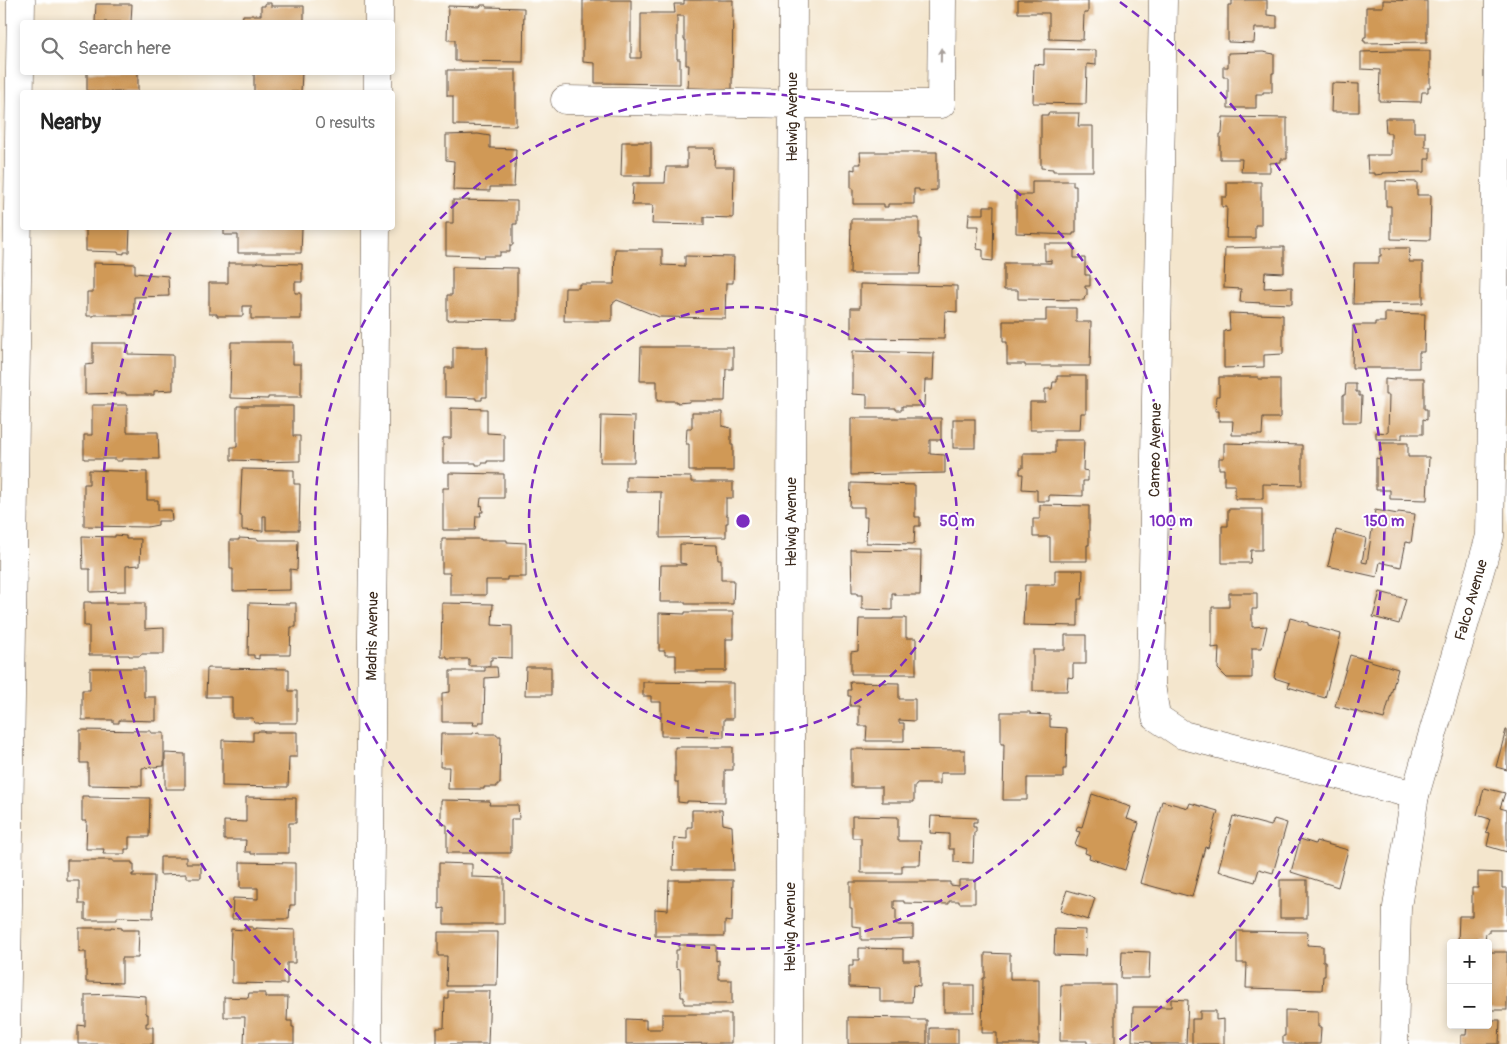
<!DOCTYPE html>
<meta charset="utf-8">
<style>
:root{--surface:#fff;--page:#f6f6f6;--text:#222;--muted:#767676;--line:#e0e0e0}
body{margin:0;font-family:Pangolin,sans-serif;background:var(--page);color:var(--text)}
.controls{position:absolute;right:15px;bottom:15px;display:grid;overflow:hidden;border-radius:5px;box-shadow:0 2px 8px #0003}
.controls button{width:45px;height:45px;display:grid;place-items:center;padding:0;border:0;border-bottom:1px solid var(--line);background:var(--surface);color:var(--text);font:25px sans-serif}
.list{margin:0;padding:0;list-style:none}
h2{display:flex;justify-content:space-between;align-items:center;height:65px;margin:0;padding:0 20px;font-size:21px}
h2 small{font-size:16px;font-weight:400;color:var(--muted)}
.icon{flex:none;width:28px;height:28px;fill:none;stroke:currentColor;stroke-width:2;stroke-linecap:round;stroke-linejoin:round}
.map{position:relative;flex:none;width:1507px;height:1044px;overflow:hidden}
.search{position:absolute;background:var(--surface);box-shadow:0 2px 8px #0003;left:20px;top:20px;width:375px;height:55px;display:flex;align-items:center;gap:12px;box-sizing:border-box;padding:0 18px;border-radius:5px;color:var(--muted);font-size:19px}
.panel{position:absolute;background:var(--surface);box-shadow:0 2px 8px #0003;left:20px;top:90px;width:375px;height:140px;border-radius:5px}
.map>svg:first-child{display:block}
</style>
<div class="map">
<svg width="1507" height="1044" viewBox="0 0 1507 1044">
<rect width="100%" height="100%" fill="#fff"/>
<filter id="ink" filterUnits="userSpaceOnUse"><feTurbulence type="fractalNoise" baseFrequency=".02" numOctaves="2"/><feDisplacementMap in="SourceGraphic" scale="10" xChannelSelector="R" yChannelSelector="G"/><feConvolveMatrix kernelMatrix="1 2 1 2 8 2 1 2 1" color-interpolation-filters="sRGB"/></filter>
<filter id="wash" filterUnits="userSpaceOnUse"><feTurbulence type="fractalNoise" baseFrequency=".0096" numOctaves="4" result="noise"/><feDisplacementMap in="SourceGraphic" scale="20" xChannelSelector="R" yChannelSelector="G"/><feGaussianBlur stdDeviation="1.12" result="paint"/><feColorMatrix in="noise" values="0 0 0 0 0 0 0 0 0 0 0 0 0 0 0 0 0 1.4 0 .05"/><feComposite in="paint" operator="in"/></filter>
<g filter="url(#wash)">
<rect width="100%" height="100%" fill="#f4e6cd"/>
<g id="blocks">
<!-- building -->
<g fill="#d09956">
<polygon points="583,0 631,0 631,58 641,58 641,13 675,13 674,4 684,4 684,0 733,0 732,89 688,88 689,65 686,65 686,40 684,40 684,16 677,16 677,59 680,59 680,84 595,83 595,63 583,62"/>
<polygon points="1018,0 1088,0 1088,13 1084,13 1083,40 1049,39 1049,13 1018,13"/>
<polygon points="1232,0 1267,0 1267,15 1277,16 1277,28 1255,28 1254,43 1228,42 1228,5 1232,5"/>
<polygon points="1383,0 1427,1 1427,42 1365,43 1365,41 1363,41 1364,37 1366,37 1366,7 1383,7"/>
<polygon points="265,3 271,3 271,6 304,6 304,22 242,22 243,15 261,15 261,6 265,6"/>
<polygon points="96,4 132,4 131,22 95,22"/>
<polygon points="481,5 486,5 486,7 524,8 523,62 455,61 455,40 447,40 448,6 480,7"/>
<polygon points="1044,49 1096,50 1096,65 1087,64 1086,104 1033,103 1034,64 1044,65"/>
<polygon points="1397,51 1430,51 1430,87 1428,87 1428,92 1422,92 1421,102 1379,101 1380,70 1361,69 1361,52"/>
<polygon points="1263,52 1274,54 1274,73 1272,73 1272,92 1263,92 1263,94 1256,94 1256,108 1228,108 1228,77 1223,77 1223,67 1228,67 1228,53"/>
<polygon points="447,70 516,70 516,126 453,125 453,96 447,96"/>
<polygon points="87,72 138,72 138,92 94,92 94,91 87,91"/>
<polygon points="254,72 302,72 301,92 254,92"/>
<polygon points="1332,83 1359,84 1359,112 1331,112"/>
<polygon points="1048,113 1079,113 1078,126 1093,126 1093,171 1053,171 1053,169 1041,168 1041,115 1048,115"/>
<polygon points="1223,117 1287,118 1287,159 1281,159 1281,162 1270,163 1270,172 1241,172 1242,159 1220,159 1220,134 1222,134"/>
<polygon points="1385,118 1414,118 1414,132 1425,132 1425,147 1430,147 1430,159 1425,159 1425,172 1383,173 1383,174 1375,175 1375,173 1368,173 1367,155 1391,155 1391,133 1386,133"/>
<polygon points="478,134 490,136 490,148 516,149 514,187 490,187 490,191 453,190 454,161 446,160 446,135"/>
<polygon points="622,142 651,142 651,176 621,176"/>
<polygon points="687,148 715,148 714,167 734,167 733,218 704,217 704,225 652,224 653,205 632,205 633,183 665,183 666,167 687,167"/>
<polygon points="860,152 937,152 937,190 919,191 919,189 914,189 914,204 888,204 888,207 884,207 884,204 853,204 853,188 851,188 851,169 855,170 855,164 861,164"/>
<polygon points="1032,181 1073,181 1073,186 1076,186 1076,233 1073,233 1073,235 1016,233 1016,195 1032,195"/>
<polygon points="1386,181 1417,182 1417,195 1431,195 1430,240 1391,239 1391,206 1386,206"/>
<polygon points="1227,182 1261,182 1261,225 1255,225 1255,238 1226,238 1227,207 1222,207 1222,197 1227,197"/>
<polygon points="453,200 517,201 517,224 513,224 513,245 510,245 510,252 500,252 500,256 484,256 484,257 478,257 479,256 446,255 446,223 453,223"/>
<polygon points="984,206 994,206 993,261 983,260 983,250 977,249 979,226 968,226 969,214 984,214"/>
<polygon points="895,218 919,218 919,239 921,239 920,274 850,274 851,219 895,219"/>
<polygon points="86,228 130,228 129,252 124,252 124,254 118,253 118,252 86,251"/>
<polygon points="224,228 302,228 301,253 238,253 238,235 224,235"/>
<polygon points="1045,244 1074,244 1074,258 1085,258 1085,275 1090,275 1090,286 1085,286 1085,288 1087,289 1087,295 1085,296 1084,300 1018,299 1018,290 1004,290 1004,263 1051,263 1051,260 1045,261"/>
<polygon points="1265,247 1284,247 1284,273 1265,272 1264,288 1292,287 1292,304 1240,302 1241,289 1224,288 1225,248"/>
<polygon points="1381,248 1410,248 1409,262 1423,262 1423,303 1353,304 1354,263 1379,263 1379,256 1381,256"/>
<polygon points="615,249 662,249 662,265 685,266 685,256 734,257 733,283 726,283 725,318 659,317 617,300 612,304 612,321 564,321 565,288 579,288 579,284 614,284"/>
<polygon points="257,262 263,262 263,263 302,264 302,282 295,282 295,293 301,293 301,319 251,319 251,306 243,306 243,316 217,316 217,314 209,314 209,283 228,283 228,263 257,263"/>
<polygon points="93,263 135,264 135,273 168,276 169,296 134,297 134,315 94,315 94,316 87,316 87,292 93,292"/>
<polygon points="452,267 517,268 517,320 454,319 454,320 447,320 447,295 452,295"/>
<polygon points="860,284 957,286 957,312 945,311 944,339 851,338 851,308 860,308"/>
<polygon points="1046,308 1076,308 1076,322 1091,322 1090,366 1025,366 1025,364 1007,364 1007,342 1003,342 1003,321 1046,321"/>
<polygon points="1229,313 1283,315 1283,354 1264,355 1264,367 1224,368 1224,331 1230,330"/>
<polygon points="1385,313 1425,314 1424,352 1419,352 1419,368 1352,368 1353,325 1375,325 1375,322 1385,322"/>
<polygon points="231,342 293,342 293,364 301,364 301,397 268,397 268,399 230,398"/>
<polygon points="93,343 127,343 128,354 173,355 173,390 154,391 154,395 126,395 126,393 85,394 85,365 93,364"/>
<polygon points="453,347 487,347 487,397 482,397 482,400 476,400 476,398 445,397 445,368 453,368"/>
<polygon points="641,347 733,347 733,369 726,369 725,401 689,401 689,402 677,403 677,401 657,401 657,381 640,381"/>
<polygon points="852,351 934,353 933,380 925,380 924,406 902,406 902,410 896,410 896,408 867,408 867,395 852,394"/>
<polygon points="1057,376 1086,376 1086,413 1081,413 1080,430 1030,430 1030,402 1045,402 1045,389 1052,389 1053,382 1057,382"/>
<polygon points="1219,377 1258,377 1258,379 1280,379 1280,418 1263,418 1262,435 1232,435 1233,421 1219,421 1219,411 1215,411 1216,396 1219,396"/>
<polygon points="1394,378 1424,378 1424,409 1427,409 1427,420 1423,419 1423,434 1402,434 1402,439 1376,439 1376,432 1388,433 1389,395 1385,395 1385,379 1394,380"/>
<polygon points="1346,384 1356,384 1356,392 1359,392 1359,396 1362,396 1361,422 1343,422 1343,395 1345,395"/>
<polygon points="92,405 127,405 127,432 158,432 159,459 122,459 122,461 116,461 116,459 84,459 84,435 92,435"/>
<polygon points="237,406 293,406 293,436 300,436 300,461 261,462 261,461 231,460 231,447 237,447"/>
<polygon points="451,408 487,409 487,433 504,434 504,461 487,461 487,463 482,463 482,465 476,465 476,463 443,463 443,438 451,438"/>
<polygon points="692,412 722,412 722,426 731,428 731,445 733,445 733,471 689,471 689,444 686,444 687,428 692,428"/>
<polygon points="601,416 635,417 634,462 600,462"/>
<polygon points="851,418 941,418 941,440 930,440 930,454 945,455 945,473 851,475"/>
<rect x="953" y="419" width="22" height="29"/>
<polygon points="1055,440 1084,440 1083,470 1088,471 1088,481 1083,481 1083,496 1049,495 1049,501 1037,501 1037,490 1022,489 1023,474 1020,474 1020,468 1023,468 1023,453 1055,453"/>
<polygon points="1224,443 1302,445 1302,485 1263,484 1263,499 1235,499 1235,485 1224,485 1224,469 1219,469 1219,458 1224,458"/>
<polygon points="1380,443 1408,443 1408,457 1429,457 1427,500 1390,499 1390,490 1376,490 1376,458 1380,459"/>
<polygon points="242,469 294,470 294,484 300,484 299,530 266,530 266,516 263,516 263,531 242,530 242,516 240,516"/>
<polygon points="89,470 147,472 147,500 158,500 158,510 171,510 172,521 158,521 158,525 147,527 84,526 84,484 89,484"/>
<polygon points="449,473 504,474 504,498 481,498 480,506 482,505 483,512 480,512 481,516 476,516 475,530 443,530 443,488 449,488"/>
<polygon points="626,476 691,477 691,482 733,482 733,498 726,498 726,515 728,515 728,523 726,523 726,537 660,538 661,492 626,492"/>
<polygon points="851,483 915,485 915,517 920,517 920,526 915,526 914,544 866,543 867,517 864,517 864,507 850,507"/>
<polygon points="1040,505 1089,506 1089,545 1087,545 1087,561 1050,561 1050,537 1033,537 1033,519 1040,519"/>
<polygon points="1228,509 1262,509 1262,550 1251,550 1250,563 1222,563 1222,526 1228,526"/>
<polygon points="1375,510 1398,514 1398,512 1415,514 1411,543 1406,542 1401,567 1380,562 1377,577 1328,566 1336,530 1366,538 1362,562 1367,563"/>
<polygon points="115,535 126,536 126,539 141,539 140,565 126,566 126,591 90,592 90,569 83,569 82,536 115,537"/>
<polygon points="239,538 258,539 258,540 298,540 297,570 290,569 290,590 233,591 233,569 230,569 230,540 239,540"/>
<polygon points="442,539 481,539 481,540 507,540 507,542 526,543 526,577 507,577 507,580 486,580 486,595 450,595 450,573 442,573"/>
<polygon points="680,544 717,545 718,560 721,560 721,580 734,580 733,604 685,604 685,602 660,602 661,565 686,565 686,564 680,563"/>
<polygon points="851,550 921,551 920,595 895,595 895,593 892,593 892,610 862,609 862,595 857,595 857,593 852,593"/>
<polygon points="1055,570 1083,570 1082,599 1078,599 1078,626 1023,625 1025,585 1055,585"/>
<polygon points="1380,592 1406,599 1399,624 1373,617"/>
<polygon points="1229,593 1257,593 1257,609 1252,609 1252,627 1267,626 1262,648 1252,648 1252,678 1227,678 1218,669 1219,647 1212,648 1212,607 1229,607"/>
<polygon points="84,602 91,602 91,603 145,603 145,629 164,628 164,654 141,654 140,656 129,656 129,655 89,655 89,626 84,626"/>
<polygon points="249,603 289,604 289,603 296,603 296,627 291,627 290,655 259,655 259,659 254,658 254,655 248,655"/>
<polygon points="442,603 493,604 492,625 512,626 512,658 492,657 492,660 490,660 490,666 469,666 469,659 447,659 447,657 441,657"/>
<polygon points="685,612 733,612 733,639 726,639 726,671 676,671 676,655 665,655 665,651 659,651 659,613 685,614"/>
<polygon points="893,618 906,618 906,638 916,638 916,674 851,674 851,652 858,651 859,619 893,619"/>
<polygon points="1290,618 1308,623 1308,625 1341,634 1325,698 1288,687 1290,683 1274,678 1286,630 1287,630"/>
<polygon points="1065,635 1086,635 1086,664 1073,664 1073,678 1068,677 1067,691 1033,691 1033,650 1065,650"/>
<polygon points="1350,655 1398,669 1384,719 1335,706"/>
<polygon points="485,667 497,667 498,677 485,678 484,722 479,722 479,725 473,725 474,722 442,722 442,693 450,692 450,671 485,671"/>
<polygon points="526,667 551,667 551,695 525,695"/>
<polygon points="90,668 144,668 144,697 156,697 156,721 119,720 119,723 113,723 113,720 82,720 82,690 90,690"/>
<polygon points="207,668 289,669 289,691 297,691 297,723 264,723 259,724 259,723 254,723 253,718 232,718 232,697 206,697"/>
<polygon points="643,682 733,683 733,719 724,719 724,737 661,736 661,702 651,702 651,696 643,696"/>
<polygon points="850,682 899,683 899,699 915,699 915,721 899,720 899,723 904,723 904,741 866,741 867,726 859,726 859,706 850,706 851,696 848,696 848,690 851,690"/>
<polygon points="1001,712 1030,712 1030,714 1050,715 1050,727 1067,728 1066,769 1063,769 1063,778 1027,778 1027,800 1003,800 1004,744 1001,744"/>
<polygon points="80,730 151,731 151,733 164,733 164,766 142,768 142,786 88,785 88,763 80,763"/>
<polygon points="1506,730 1507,730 1507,770 1496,767"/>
<polygon points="258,731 264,731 264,732 297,732 297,757 289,757 288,787 222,786 222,740 253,741 253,732 258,732"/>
<polygon points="479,732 479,734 497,734 497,736 501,736 500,784 497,784 497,787 484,787 484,789 448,789 449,767 440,767 441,734 473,734 473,733"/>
<polygon points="675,747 733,747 733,770 725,770 725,802 687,801 687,803 678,802 678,782 675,782"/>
<polygon points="851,749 965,750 965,773 940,773 940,784 916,784 916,786 914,786 914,802 882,802 882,787 851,787"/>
<polygon points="165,753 185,754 185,789 165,789"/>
<polygon points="1484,788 1505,793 1500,808 1507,810 1507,852 1487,846 1490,833 1486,832 1490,819 1477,815"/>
<polygon points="1092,794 1131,807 1127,819 1139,823 1125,870 1089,858 1090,855 1085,853 1086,849 1075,845 1080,832 1076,831 1078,826 1082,827"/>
<polygon points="82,796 89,796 89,797 150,798 149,837 129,837 129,849 125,849 125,854 103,854 104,849 86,849 87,821 82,821"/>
<polygon points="246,797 296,798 296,823 289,823 289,853 256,853 256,854 251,854 251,852 245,852 246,840 224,840 224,821 246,822"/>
<polygon points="441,800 490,801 489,805 518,805 519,819 511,819 511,853 447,853 447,825 441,824"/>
<polygon points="1162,801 1188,808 1190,803 1218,811 1208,848 1205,847 1192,897 1140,883"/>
<polygon points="692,810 722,810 723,824 732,826 734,870 673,870 674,838 687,839 687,827 692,827"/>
<polygon points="852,816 898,817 898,841 921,841 920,865 902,865 902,873 861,873 861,838 852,838"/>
<polygon points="931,816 977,818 977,822 973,822 973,827 976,827 976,832 974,832 973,863 954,862 954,849 949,849 949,834 930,833"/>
<polygon points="1233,816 1271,826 1274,819 1287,823 1273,873 1259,869 1255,882 1218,871"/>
<polygon points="1300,839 1315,844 1316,841 1348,850 1338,887 1291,872"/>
<polygon points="160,857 186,857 186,863 201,863 201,878 186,878 186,874 160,875"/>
<polygon points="67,860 113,860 113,862 132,862 132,864 134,864 134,874 132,874 132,876 154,876 153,918 117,917 117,920 85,920 85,904 79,904 79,881 67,881"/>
<polygon points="240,862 295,863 295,905 290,905 289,919 232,919 233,898 258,899 258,888 240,888"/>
<polygon points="439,863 472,864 472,877 504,878 504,924 444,924 444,908 439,909"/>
<polygon points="1478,872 1502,873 1502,888 1507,888 1507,930 1489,930 1489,933 1486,933 1485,940 1479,940 1479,943 1458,943 1459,916 1472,916 1472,888 1478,888"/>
<polygon points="669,880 733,880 732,922 725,921 725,936 655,936 655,909 668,910"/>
<polygon points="959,880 975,880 975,903 959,903 959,901 949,901 949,904 904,903 904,901 894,901 894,909 896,909 896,925 913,925 913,938 891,939 891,940 861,940 861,927 852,926 852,908 850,908 850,882 950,882 950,885 959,886"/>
<rect x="1280" y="880" width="27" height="38"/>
<polygon points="1067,890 1095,898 1088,920 1060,911"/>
<polygon points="111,927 122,928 122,930 139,930 138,958 122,958 122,983 86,982 86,952 79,952 79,928 111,928"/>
<polygon points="245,927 253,927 253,929 256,929 256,928 295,930 295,963 287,963 287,984 232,983 232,960 230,960 231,929 245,930"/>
<polygon points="1055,929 1086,930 1085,956 1054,955"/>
<polygon points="1237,931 1308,932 1307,945 1323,946 1323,961 1325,961 1325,976 1323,976 1322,990 1246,988 1247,963 1237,963"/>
<polygon points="438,932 498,932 497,985 482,985 482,986 446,986 447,956 438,956"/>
<polygon points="679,945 716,945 716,961 719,960 719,980 732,980 732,1004 684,1004 684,997 681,997 680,969 676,968 676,950 679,950"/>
<polygon points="859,948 903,949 903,961 920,961 920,986 913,985 912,1002 880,1002 880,988 849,987 849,966 853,966 853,960 859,960"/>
<polygon points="1122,951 1150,952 1149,978 1121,978"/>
<rect x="1488" y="952" width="19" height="58"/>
<polygon points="985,953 1010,954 1010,979 1039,979 1039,1044 997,1044 997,1033 982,1033 983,978 985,978"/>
<rect x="944" y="985" width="30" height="27"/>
<polygon points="1061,985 1115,985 1115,1044 1087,1044 1087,1041 1060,1041"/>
<polygon points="448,991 490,991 488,1044 437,1044 437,1028 444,1028 445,998 448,998"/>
<polygon points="249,993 265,993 265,997 288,997 287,1021 292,1021 292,1027 294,1027 294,1044 244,1044 245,1017 224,1017 224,997 248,998"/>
<polygon points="117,994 146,996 146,1014 148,1014 148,1023 146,1023 146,1027 153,1027 153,1044 78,1044 78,1025 85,1026 85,995"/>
<polygon points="1171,999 1188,1000 1186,1044 1151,1044 1151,1042 1132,1041 1133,1007 1171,1007"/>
<polygon points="1285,1010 1318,1011 1318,1027 1321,1027 1320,1044 1283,1044 1283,1036 1285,1036"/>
<polygon points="1200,1011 1216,1011 1216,1020 1224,1019 1224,1044 1192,1044 1192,1019 1200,1019"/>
<polygon points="662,1014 731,1014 731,1043 626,1044 626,1019 646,1020 646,1029 662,1029"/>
<polygon points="848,1017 911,1018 911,1020 927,1020 927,1044 848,1044"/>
<polygon points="1488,1020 1500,1020 1499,1044 1461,1044 1461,1035 1466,1035 1467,1025 1488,1025"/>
<rect x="930" y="1028" width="28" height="16"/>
</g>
</g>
</g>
<g filter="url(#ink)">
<use href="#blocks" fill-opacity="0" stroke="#574638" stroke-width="1"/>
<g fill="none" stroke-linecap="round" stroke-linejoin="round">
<!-- minor casing -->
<g stroke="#574638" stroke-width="29">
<g id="minor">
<polyline points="1163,0 1151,684 1156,717 1183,735 1415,795"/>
<polyline points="379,22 379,0"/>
<polyline points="378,92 378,72"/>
<polyline points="565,100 792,104 941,104 942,0"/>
<polyline points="6,1044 21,0"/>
<polyline points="368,1044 376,228"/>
<polyline points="789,1044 793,0"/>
<polyline points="1394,1044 1397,907 1415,795 1490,536 1499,0"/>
</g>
</g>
<!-- minor -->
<use href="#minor" stroke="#fff" stroke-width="28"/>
</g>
<!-- one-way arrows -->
<defs><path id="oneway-solid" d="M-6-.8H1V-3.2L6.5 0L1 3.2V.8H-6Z" transform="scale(1.25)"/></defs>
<use fill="#a79f9a" href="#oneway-solid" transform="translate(941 55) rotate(-89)"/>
</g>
<!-- distance rings -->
<g fill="none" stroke="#7b2cbf" stroke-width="2.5" stroke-dasharray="9 6">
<circle cx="743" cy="521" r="214"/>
<circle cx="743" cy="521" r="428"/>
<path d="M371 1043A641 641 0 0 1 172 230M1120 2A641 641 0 0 1 1115 1043"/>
</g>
<g text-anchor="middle" stroke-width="4" stroke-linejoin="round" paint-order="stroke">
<!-- street labels -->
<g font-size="15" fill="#3b2a1e" stroke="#fff">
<text transform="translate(792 117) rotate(-90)" y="5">Helwig Avenue</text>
<text transform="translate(1155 450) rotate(-89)" y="5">Cameo Avenue</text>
<text transform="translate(791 522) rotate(-90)" y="5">Helwig Avenue</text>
<text transform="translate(1471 600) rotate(-74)" y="5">Falco Avenue</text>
<text transform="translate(372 636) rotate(-89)" y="5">Madris Avenue</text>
<text transform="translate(790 927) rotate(-90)" y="5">Helwig Avenue</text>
</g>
</g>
<circle cx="743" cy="521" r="8" fill="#7b2cbf" stroke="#fff" stroke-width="2.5"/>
<g font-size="15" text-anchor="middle" font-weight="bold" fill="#7b2cbf" stroke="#fff" stroke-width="4" stroke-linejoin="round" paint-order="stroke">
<text x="957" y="526">50 m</text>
<text x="1171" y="526">100 m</text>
<text x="1384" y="526">150 m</text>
</g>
</svg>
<div class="controls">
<button>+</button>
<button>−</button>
</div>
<div class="search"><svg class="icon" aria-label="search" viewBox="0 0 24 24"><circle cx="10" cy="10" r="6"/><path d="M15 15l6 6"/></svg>Search here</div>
<section class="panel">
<h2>Nearby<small>0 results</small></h2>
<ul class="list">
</ul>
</section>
</div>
